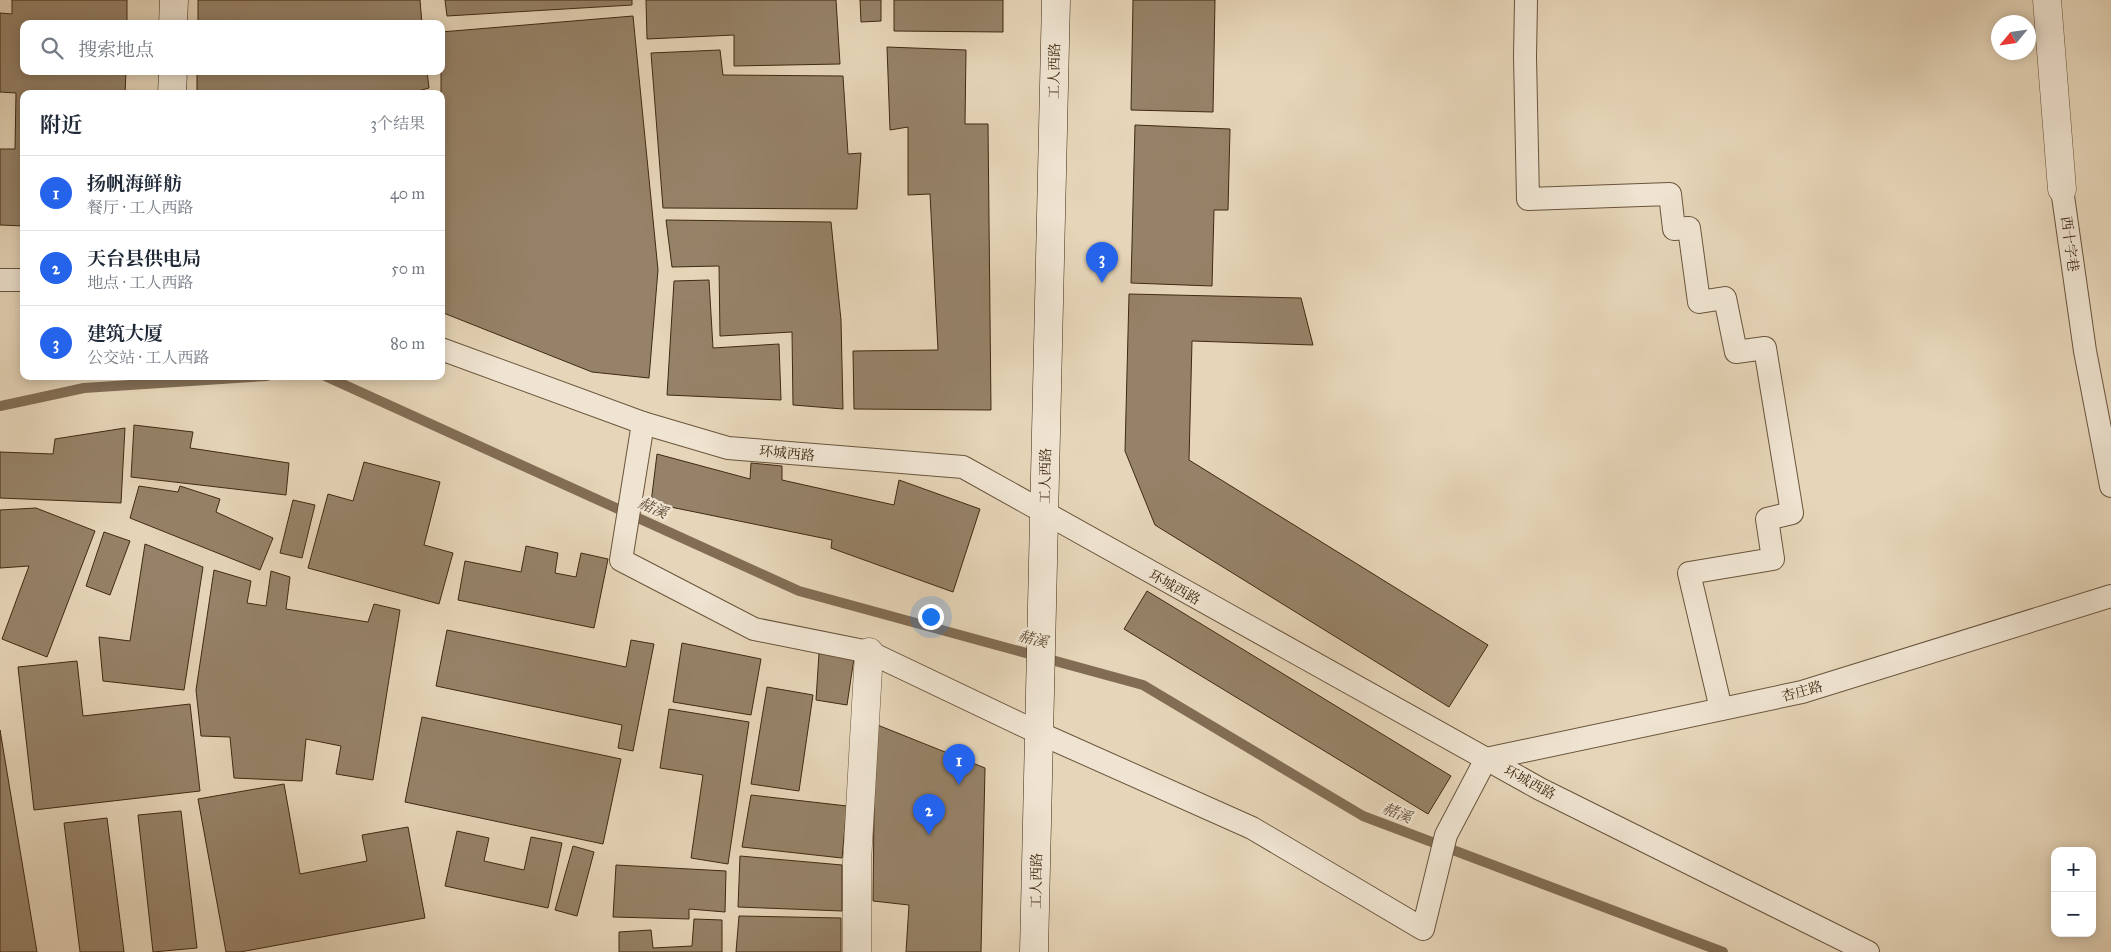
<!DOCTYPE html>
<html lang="zh">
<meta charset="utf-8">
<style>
:root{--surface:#fff;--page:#f6f6f7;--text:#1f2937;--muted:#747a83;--line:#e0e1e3;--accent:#2563eb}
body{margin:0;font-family:"IM FELL Great Primer","Noto Serif SC",serif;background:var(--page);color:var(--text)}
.controls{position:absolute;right:15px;bottom:15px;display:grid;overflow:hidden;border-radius:10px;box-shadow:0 2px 12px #0003}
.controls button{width:45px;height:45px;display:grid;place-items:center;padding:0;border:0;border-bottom:1px solid var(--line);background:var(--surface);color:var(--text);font:25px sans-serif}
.compass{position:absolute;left:1991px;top:15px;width:45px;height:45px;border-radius:50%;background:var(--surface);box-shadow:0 2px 12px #0003;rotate:241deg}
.you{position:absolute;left:930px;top:616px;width:18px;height:18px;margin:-12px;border:4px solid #fff;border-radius:50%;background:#1a73e8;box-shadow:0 0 0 8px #1a73e833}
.badge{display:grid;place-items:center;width:32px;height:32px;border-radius:50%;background:var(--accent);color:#fff;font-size:16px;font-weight:700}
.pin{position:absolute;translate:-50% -41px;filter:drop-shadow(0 1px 2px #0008)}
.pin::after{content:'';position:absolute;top:26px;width:18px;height:15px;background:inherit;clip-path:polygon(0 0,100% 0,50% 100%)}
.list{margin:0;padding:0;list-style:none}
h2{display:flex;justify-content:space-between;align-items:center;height:65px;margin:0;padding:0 20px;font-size:21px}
h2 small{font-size:16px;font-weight:400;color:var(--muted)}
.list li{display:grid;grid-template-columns:32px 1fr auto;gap:15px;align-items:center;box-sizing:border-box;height:75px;padding:0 20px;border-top:1px solid var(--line)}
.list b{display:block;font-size:19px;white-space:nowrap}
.list p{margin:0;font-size:16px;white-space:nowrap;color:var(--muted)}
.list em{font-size:16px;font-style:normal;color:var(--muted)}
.icon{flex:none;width:28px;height:28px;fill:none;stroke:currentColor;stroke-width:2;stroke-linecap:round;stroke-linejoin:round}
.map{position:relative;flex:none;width:2111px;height:952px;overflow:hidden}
.search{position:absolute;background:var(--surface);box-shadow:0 2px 12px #0003;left:20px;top:20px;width:425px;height:55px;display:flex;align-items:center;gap:12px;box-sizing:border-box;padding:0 18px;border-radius:10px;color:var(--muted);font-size:19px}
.panel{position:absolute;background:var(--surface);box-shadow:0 2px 12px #0003;left:20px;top:90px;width:425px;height:290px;border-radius:10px}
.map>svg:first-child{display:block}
</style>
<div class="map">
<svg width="2111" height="952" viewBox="0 0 2111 952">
<rect width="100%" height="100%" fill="#e6d5b8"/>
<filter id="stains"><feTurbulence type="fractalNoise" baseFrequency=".004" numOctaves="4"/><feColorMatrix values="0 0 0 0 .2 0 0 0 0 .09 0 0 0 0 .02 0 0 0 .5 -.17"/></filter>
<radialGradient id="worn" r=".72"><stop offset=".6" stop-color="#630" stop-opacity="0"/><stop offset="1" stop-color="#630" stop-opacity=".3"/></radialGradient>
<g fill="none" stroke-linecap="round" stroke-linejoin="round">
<!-- stream -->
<g stroke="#826d54" stroke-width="10">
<polyline points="325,376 799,591 1143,685 1363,816 1723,952"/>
<polyline points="0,406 84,388 267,376"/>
</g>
</g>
<!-- building -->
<g fill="#968268" stroke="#402912">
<polygon points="12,0 127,0 127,24 24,24 24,71 126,71 125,94 24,94 24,226 0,225 0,149 15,149 16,93 0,92 0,13 12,14"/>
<polygon points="198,0 420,0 422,24 198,24"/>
<polygon points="445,0 632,0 632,5 447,16"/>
<polygon points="646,0 836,0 840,64 734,66 734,35 647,39"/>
<polygon points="860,0 881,0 881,21 861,22"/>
<polygon points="894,0 1003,0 1003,32 894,31"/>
<polygon points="1133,0 1215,0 1213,112 1131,110"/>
<polygon points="633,16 658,270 649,378 592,372 441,312 441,32"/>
<polygon points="887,47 966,50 965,124 988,124 991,410 854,409 853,351 938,350 930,194 908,195 908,127 890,130"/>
<polygon points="720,50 723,75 843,76 848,154 861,153 857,209 663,208 651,53"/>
<polygon points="197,71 427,71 429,88 407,94 197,94"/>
<polygon points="1135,125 1230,129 1228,210 1214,210 1212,286 1131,283"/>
<polygon points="666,220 831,222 841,320 843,409 793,405 792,332 720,336 719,266 672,267"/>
<polygon points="709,280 713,348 779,344 781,400 667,395 674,281"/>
<polygon points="1129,294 1301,298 1313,345 1192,341 1189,460 1488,645 1449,707 1155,525 1125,451"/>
<polygon points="134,425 193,432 190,448 289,463 286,495 131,477"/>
<polygon points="125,428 121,503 0,498 0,452 53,454 55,439"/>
<polygon points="657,454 750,479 751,463 782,466 782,480 894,505 899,480 980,509 953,592 831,548 832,540 651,503"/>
<polygon points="364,462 440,482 424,545 453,553 439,604 308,568 328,494 353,501"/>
<polygon points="139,486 178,492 180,486 220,499 216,512 273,538 260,570 130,518"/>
<polygon points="293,500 315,505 302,558 280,553"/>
<polygon points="36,508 95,531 47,657 2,639 29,566 0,568 0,510"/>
<polygon points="104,532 130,541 110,595 86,586"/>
<polygon points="145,544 203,567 184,690 103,681 99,637 130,641"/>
<polygon points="526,546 558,553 555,573 576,577 581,553 608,559 594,628 458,600 465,561 521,572"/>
<polygon points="214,570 251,581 247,603 266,606 271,571 290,577 286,609 368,622 374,604 400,610 373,780 336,774 341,746 306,739 302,781 234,778 230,737 201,736 196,690"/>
<polygon points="1147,591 1451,776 1428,814 1124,629"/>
<polygon points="447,630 626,667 631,640 654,644 633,751 618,748 622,725 436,686"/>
<polygon points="682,643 761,659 751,715 673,702"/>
<polygon points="819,653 854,658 847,705 816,700"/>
<polygon points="77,661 83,716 190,704 200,791 34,810 18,667"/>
<polygon points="767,687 813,695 799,791 751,784"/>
<polygon points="669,709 749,722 728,864 691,858 703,775 660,768"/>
<polygon points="422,717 621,759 603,844 405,802"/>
<polygon points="875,724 985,768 981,952 906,952 909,905 873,901"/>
<polygon points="0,730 37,952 0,952"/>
<polygon points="284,784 300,874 367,861 362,835 408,827 425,918 240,952 226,952 198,799"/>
<polygon points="751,795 847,806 842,858 742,847"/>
<polygon points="181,811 197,948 153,952 138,815"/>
<polygon points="107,818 124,952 80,952 64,823"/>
<polygon points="457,831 489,838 484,861 524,870 531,837 562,843 548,908 445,886"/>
<polygon points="573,846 594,852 577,916 555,910"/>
<polygon points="740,856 842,865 842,911 738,907"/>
<polygon points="616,865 726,871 725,912 689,909 689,919 613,917"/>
<polygon points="739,916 841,918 841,952 736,952"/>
<polygon points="694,919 722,920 722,952 619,952 619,932 651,930 653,948 692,946"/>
</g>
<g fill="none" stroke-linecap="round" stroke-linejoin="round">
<!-- pedestrian casing -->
<g stroke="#6a543c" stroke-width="24">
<g id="pedestrian">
<polyline points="1526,0 1525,57 1528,199 1670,194 1674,229 1689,228 1699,302 1725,298 1736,352 1765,348 1792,513 1767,519 1773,559 1689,573 1721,709"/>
<polyline points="2062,189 2085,351 2111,486"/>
<polyline points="0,280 24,280"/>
<polyline points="441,349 643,423 728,448 963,467 1540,789 1868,952"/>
<polyline points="643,423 621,560 754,629 869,652 1039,733 1252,828 1423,929 1446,835 1486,759 1802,692 2111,596"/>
</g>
</g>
<!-- minor casing -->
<g stroke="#6a543c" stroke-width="29">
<g id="minor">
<polyline points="2047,0 2062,189"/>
<polyline points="857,952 857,862 869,652"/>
</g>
</g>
<!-- secondary casing -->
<g stroke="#402912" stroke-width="29">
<g id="secondary">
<polyline points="173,24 174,0"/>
<polyline points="172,94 173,71"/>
<polyline points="1034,952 1056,0"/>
</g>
</g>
<!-- pedestrian -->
<use href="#pedestrian" stroke="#efe4d1" stroke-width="22"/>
<!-- minor -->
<use href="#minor" stroke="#efe4d1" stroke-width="28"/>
<!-- secondary -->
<use href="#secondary" stroke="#efe4d1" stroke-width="28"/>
</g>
<g text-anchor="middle" stroke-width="4.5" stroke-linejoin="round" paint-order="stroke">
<!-- street labels -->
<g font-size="14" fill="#402912" stroke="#efe4d1">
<text transform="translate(1054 71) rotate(-89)" y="5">工人西路</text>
<text transform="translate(2070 244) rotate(82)" y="5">西十字巷</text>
<text transform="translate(787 453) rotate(5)" y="5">环城西路</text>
<text transform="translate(1045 476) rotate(-89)" y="5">工人西路</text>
<text transform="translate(1175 587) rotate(29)" y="5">环城西路</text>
<text transform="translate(1802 691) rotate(-15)" y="5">杏庄路</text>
<text transform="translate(1530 782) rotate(28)" y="5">环城西路</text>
<text transform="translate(1036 881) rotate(-89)" y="5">工人西路</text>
</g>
<!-- water labels -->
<g font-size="15" font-style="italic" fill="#614b33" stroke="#efe4d1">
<text transform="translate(653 508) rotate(24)" y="5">赭溪</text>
<text transform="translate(1033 639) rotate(15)" y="5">赭溪</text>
<text transform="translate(1397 813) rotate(21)" y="5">赭溪</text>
</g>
</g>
<rect width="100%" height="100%" filter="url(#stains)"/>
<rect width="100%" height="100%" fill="url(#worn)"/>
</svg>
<div class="controls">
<button>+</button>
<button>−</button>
</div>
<svg class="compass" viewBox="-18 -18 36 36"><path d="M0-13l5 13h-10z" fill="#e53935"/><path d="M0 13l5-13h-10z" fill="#747a83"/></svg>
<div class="you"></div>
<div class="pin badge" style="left:959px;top:785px">1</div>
<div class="pin badge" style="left:929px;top:835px">2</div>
<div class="pin badge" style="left:1102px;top:283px">3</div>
<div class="search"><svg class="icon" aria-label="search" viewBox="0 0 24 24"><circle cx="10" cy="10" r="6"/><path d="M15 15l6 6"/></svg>搜索地点</div>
<section class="panel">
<h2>附近<small>3个结果</small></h2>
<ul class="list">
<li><span class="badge">1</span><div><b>扬帆海鲜舫</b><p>餐厅 · 工人西路</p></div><em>40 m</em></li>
<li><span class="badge">2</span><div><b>天台县供电局</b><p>地点 · 工人西路</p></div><em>50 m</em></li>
<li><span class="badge">3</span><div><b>建筑大厦</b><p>公交站 · 工人西路</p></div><em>80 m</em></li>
</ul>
</section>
</div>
